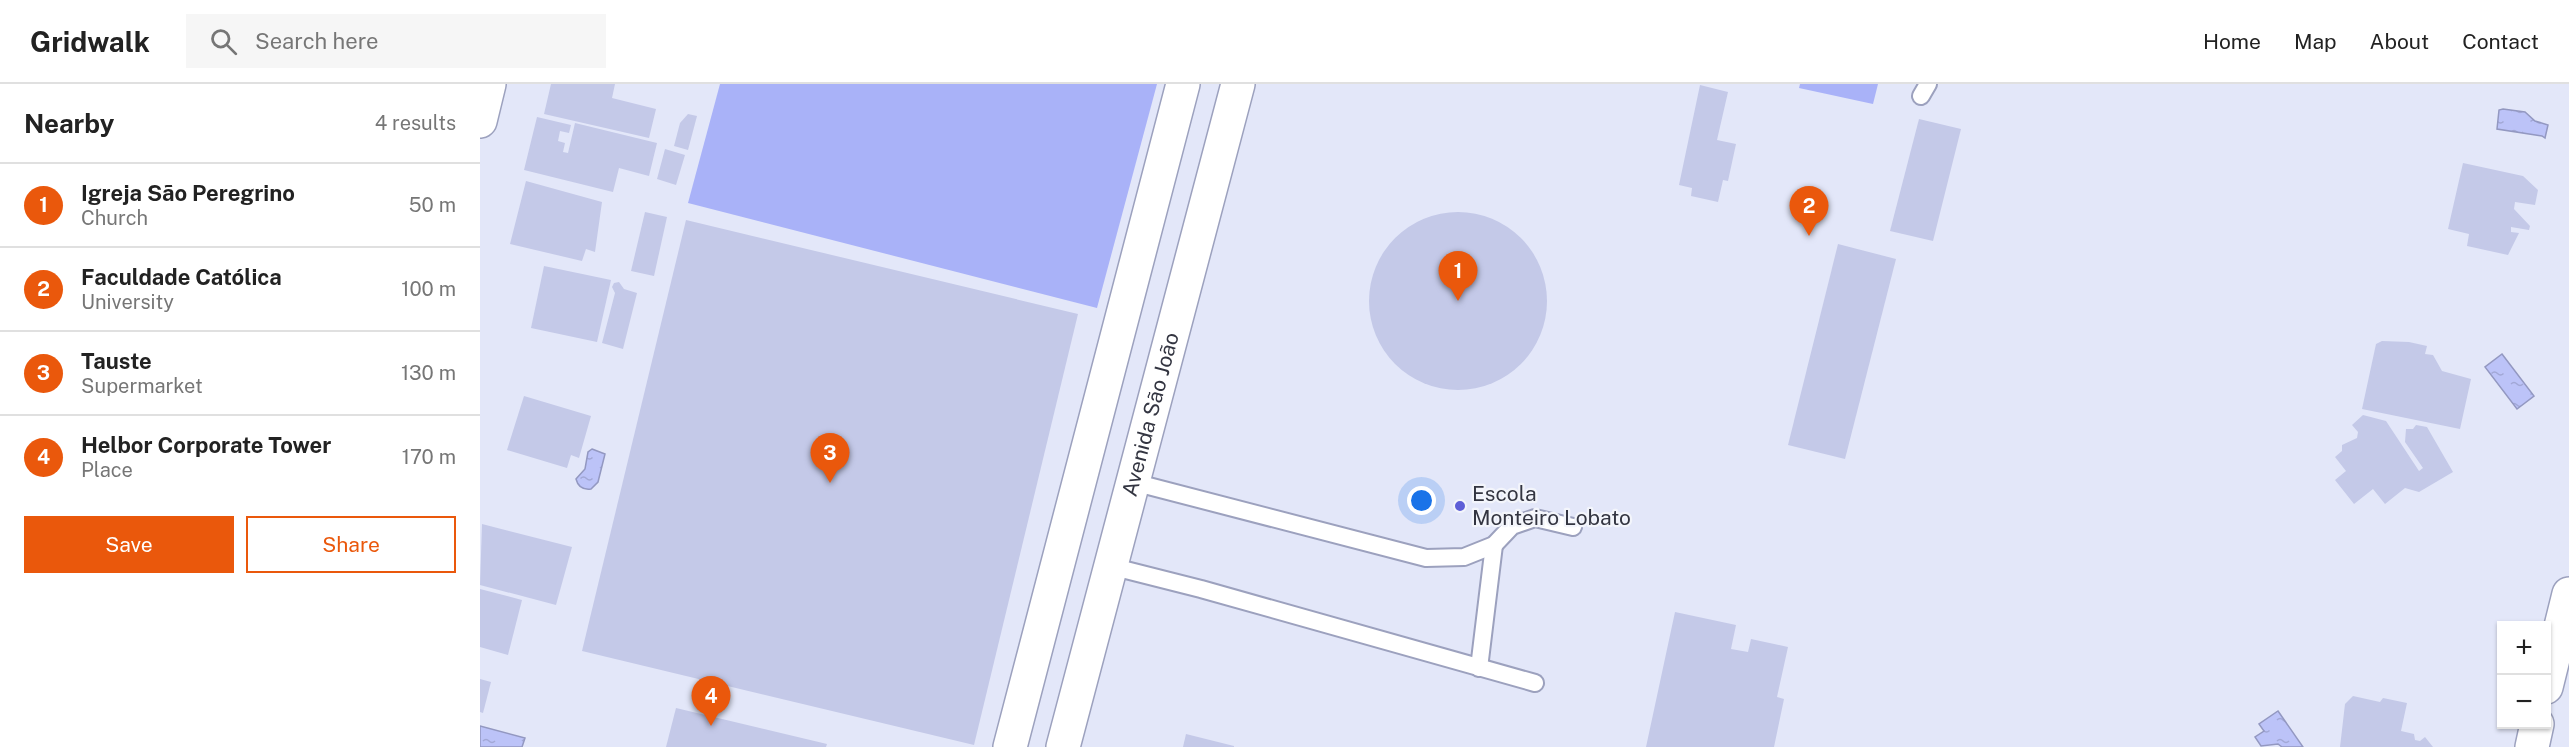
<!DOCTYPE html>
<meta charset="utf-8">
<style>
:root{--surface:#fff;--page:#f6f6f6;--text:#222;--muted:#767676;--line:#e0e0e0;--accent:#ea580c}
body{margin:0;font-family:"Public Sans",sans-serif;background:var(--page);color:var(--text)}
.controls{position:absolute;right:18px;bottom:18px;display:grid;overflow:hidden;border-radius:0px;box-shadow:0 2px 4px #0004}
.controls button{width:54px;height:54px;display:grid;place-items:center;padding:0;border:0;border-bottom:2px solid var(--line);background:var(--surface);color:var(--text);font:30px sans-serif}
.you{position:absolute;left:942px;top:417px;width:21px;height:21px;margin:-15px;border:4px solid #fff;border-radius:50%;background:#1a73e8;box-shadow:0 0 0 9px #1a73e833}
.badge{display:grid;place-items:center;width:39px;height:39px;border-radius:50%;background:var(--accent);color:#fff;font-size:20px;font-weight:700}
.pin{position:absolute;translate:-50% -50px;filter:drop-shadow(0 2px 3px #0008)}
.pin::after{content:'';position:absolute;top:32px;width:21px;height:18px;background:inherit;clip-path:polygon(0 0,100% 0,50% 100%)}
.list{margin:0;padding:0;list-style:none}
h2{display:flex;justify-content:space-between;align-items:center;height:78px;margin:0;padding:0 24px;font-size:26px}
h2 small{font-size:20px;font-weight:400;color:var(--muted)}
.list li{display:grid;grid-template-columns:39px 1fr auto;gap:18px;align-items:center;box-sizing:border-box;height:84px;padding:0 24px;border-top:2px solid var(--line)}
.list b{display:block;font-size:22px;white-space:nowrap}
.list p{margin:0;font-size:20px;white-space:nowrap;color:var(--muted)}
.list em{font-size:20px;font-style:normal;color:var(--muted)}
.actions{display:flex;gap:12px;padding:18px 24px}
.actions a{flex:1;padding:14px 0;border:2px solid var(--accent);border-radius:0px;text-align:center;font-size:21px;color:var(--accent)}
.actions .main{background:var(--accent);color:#fff}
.icon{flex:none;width:33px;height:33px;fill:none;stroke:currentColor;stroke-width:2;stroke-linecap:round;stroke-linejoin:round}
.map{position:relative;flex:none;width:2089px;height:663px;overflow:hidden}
header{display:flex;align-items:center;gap:36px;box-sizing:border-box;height:84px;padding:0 30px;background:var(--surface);border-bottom:2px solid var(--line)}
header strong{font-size:28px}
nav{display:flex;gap:33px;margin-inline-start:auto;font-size:21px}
.search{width:420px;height:54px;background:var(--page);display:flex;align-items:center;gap:15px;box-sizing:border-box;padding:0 21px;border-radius:0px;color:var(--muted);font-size:22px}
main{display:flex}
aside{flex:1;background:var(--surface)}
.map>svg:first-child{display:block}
</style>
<header>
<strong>Gridwalk</strong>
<div class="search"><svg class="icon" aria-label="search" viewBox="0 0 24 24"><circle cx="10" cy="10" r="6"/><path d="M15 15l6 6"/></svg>Search here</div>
<nav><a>Home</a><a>Map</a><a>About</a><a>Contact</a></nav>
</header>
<main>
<aside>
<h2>Nearby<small>4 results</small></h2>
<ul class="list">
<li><span class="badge">1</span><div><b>Igreja São Peregrino</b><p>Church</p></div><em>50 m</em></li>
<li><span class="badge">2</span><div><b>Faculdade Católica</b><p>University</p></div><em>100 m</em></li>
<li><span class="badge">3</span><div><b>Tauste</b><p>Supermarket</p></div><em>130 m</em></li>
<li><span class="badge">4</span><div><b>Helbor Corporate Tower</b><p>Place</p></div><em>170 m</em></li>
</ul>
<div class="actions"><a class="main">Save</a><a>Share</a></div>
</aside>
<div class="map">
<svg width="2089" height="663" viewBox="0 0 2089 663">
<defs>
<pattern id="water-ripples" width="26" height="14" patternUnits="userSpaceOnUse" patternTransform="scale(1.5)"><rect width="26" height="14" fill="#bcc3f8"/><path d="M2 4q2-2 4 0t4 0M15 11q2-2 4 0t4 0" fill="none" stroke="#a2a8d6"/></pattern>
</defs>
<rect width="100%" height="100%" fill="#e3e7f9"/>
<!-- grass -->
<g fill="#a9b2f8">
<polygon points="240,0 677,0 617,224 208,119"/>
<polygon points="1320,0 1398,0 1393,20 1319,4"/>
</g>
<!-- water -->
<g fill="url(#water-ripples)" stroke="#9398c1" stroke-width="1.5">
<polygon points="2023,25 2045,28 2055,37 2068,41 2065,54 2062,52 2017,45 2019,26"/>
<polygon points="2022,270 2054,312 2037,325 2005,283"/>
<path d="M112,365L125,370L118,398L111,405C103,406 98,403 96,395L105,385L108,368Z"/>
<polygon points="1798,627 1823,663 1802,663 1798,660 1781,662 1775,653 1784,647 1779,640"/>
<polygon points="0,642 45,654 42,663 0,663"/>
</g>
<!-- building -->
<g fill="#c4c9e8">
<polygon points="71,0 135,0 132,14 176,25 169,54 64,30"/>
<polygon points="1220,1 1248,8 1237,56 1256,60 1248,97 1243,96 1238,118 1211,112 1212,104 1199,101"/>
<polygon points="208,30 217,32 208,66 194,62 200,39"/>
<polygon points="57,33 91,41 89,49 80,47 78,57 85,59 83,68 88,69 95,39 177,59 169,92 139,84 133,108 44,86"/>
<polygon points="1439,35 1481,45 1453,157 1410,147"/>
<polygon points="185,65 205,71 196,101 177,95"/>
<polygon points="1983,79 2043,92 2058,106 2055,121 2035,118 2034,125 2050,142 2049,146 2031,143 2031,148 2039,149 2028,171 1987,162 1989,150 1968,145"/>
<polygon points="46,97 122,118 115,168 106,165 102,177 30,160"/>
<polygon points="165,128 187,133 174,192 151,187"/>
<circle cx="978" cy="217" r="89"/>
<polygon points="206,136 598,230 494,661 102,567"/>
<polygon points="1358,160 1416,175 1365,375 1308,361"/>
<polygon points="64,182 131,196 117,258 51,244"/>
<polygon points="139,198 144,205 157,209 143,265 122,259 135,209 132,203 134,199"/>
<polygon points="1902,257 1929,258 1947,262 1945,270 1953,271 1962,287 1991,295 1980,345 1882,325 1896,260"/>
<polygon points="44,312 111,332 99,374 91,371 87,384 27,366"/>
<polygon points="1883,331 1906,337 1939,387 1943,384 1925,358 1926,345 1933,345 1936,341 1947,343 1973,388 1939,408 1925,404 1905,420 1893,405 1874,420 1855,396 1866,387 1855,373 1862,367 1862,361 1877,354 1878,348 1872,341"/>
<polygon points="2,440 92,463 76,521 0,501"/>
<polygon points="0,505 42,516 28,571 0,563"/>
<polygon points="1195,528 1256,541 1251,565 1268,568 1271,555 1308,563 1297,613 1304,615 1294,663 1166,663"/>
<polygon points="0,595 11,598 3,629 0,628"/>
<polygon points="1873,612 1900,618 1903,614 1927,619 1921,647 1934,650 1935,656 1940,657 1945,653 1953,663 1860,663 1865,620"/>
<polygon points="196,624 347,660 346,663 186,663"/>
<polygon points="706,650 754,662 754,663 703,663"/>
</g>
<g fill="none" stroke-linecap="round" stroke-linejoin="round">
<!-- lane casing -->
<g stroke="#9ca1be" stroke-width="20">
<g id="lane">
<polyline points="1441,12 1448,0"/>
<polyline points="653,398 946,474 984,473 1014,461 1032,442 1055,434 1093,443"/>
<polyline points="630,482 721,505 1055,599"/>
<polyline points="999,584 1014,461"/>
</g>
</g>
<!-- street casing -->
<g stroke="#9ca1be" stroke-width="36">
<g id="street">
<polyline points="0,37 9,0"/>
<polyline points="2066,603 2089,510"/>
<polyline points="2052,663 2057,640"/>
</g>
</g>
<!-- primary casing -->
<g stroke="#9ca1be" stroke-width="36">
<g id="primary">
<polyline points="530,663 703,0"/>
<path id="s1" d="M583,663L758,0"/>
</g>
</g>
<!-- lane -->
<use href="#lane" stroke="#fff" stroke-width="16"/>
<!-- street -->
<use href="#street" stroke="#fff" stroke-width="33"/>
<!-- primary -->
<use href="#primary" stroke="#fff" stroke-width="33"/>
</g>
<!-- markers -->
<circle fill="#5e5fd7" stroke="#f3f5fb" stroke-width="2" cx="980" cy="422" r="6"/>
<g text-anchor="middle" stroke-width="4.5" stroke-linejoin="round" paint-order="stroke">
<!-- street labels -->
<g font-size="21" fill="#333541" stroke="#f3f5fb">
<text dy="7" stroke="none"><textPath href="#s1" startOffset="344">Avenida São João</textPath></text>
</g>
<!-- poi labels -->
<g font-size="21" fill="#333541" stroke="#f3f5fb" text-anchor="start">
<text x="992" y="417">Escola<tspan x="992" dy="24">Monteiro Lobato</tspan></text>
</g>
</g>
</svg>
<div class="controls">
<button>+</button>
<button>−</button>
</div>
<div class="you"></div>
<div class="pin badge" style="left:978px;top:217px">1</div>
<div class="pin badge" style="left:1329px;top:152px">2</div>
<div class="pin badge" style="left:350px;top:399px">3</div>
<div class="pin badge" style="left:231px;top:642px">4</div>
</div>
</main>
